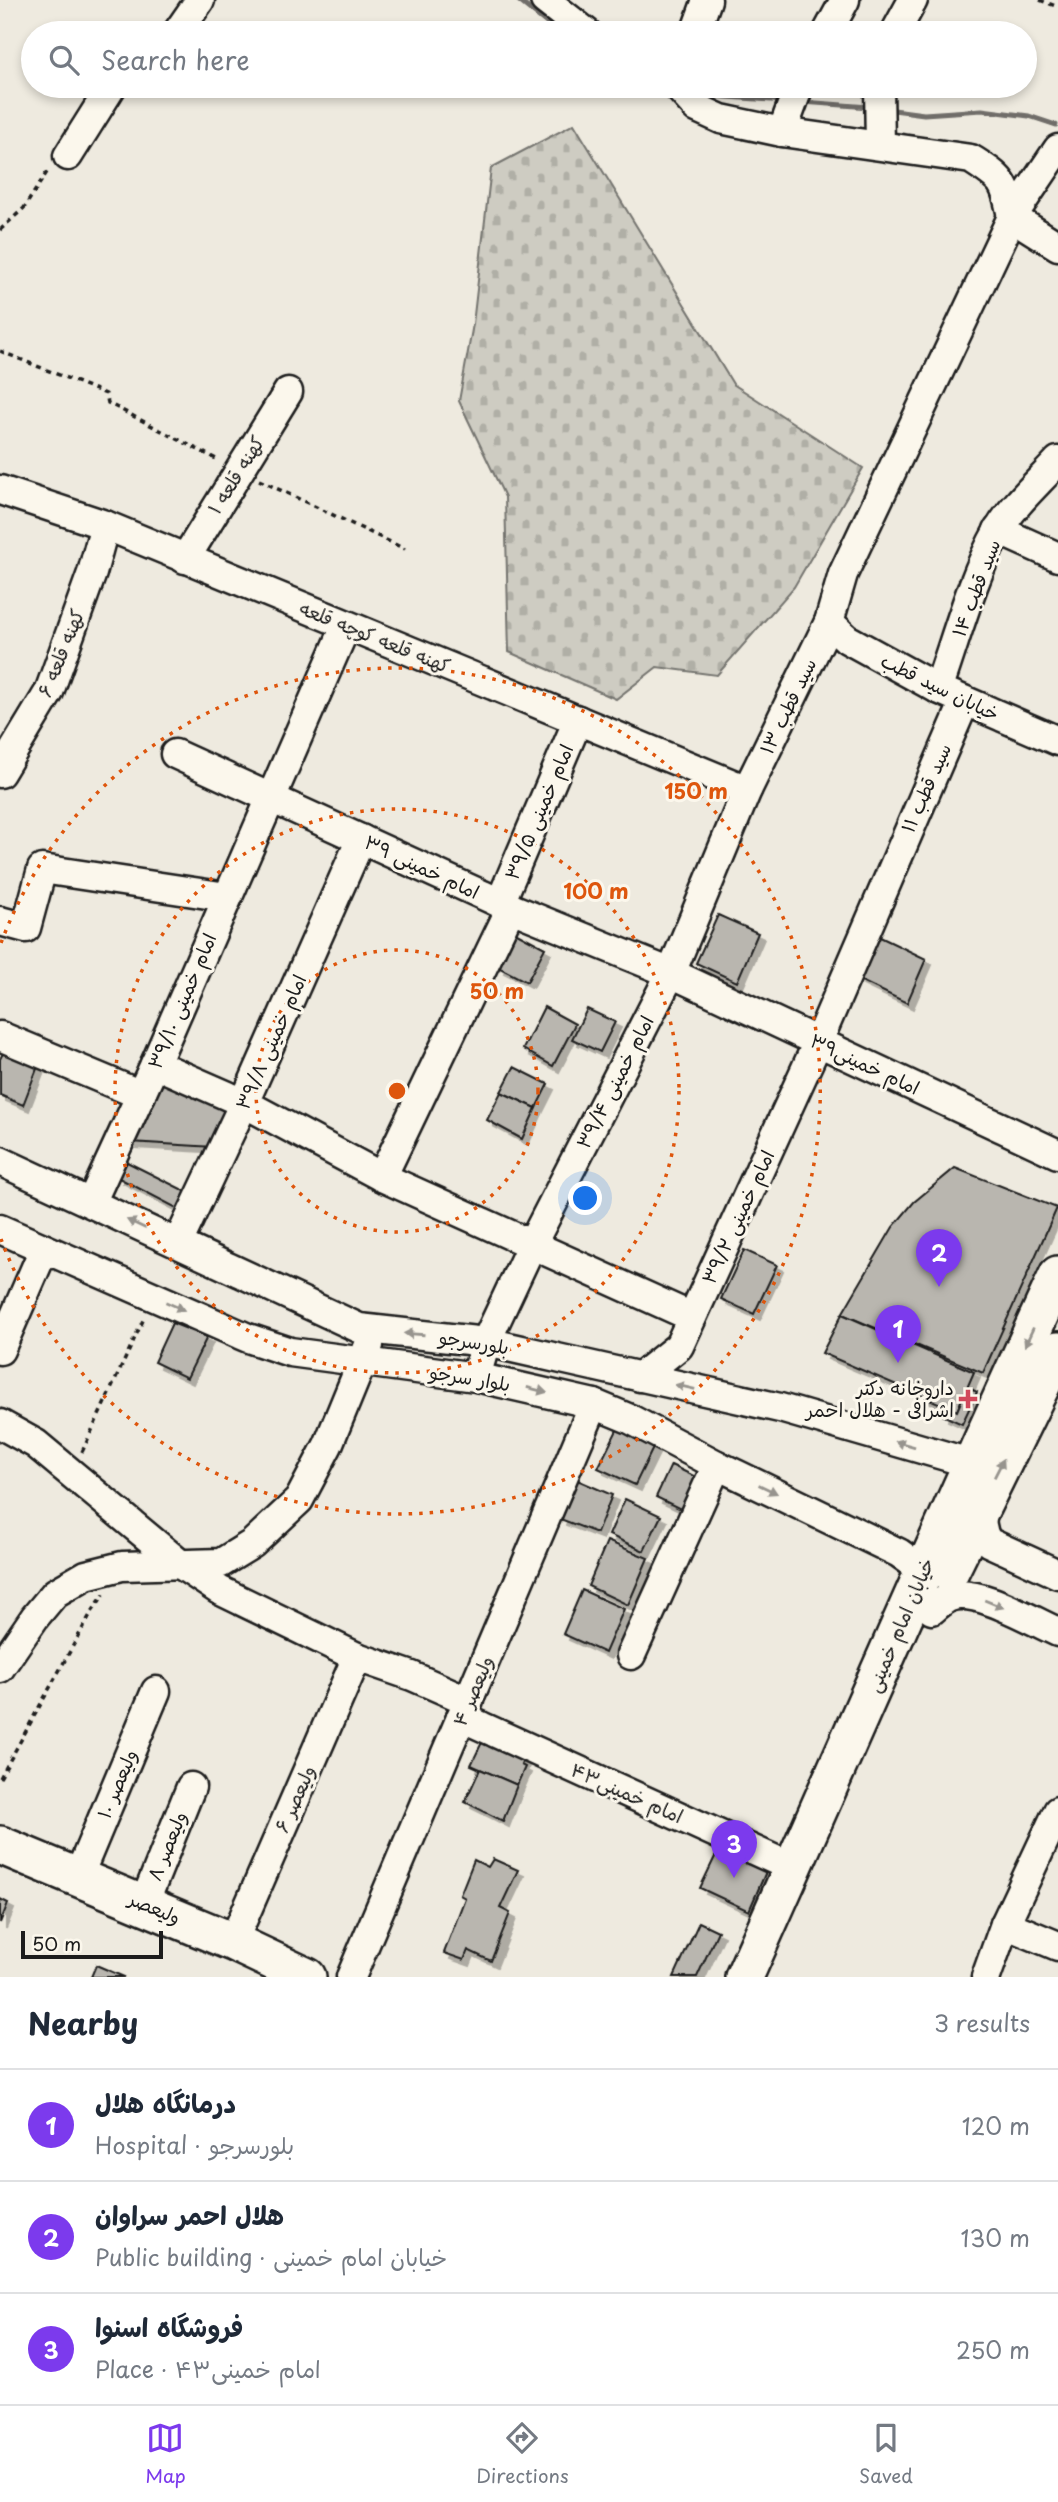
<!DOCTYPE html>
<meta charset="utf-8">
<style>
:root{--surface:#fff;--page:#f2f2f3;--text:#1f2937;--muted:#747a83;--line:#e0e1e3;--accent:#7c3aed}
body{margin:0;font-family:"Playpen Sans","Playpen Sans Arabic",sans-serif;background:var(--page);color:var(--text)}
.scale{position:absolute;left:21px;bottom:18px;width:142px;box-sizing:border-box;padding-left:7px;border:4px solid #1c1c1c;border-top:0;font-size:19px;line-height:24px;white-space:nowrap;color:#1c1c1c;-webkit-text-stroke:5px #fbf7ec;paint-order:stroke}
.you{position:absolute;left:586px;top:1199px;width:24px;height:24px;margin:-18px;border:5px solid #fff;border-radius:50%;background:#1a73e8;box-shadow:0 0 0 10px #1a73e833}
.badge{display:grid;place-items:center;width:46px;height:46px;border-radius:50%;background:var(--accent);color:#fff;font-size:23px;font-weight:700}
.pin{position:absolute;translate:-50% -58px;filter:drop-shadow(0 2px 4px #0008)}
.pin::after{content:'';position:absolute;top:37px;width:24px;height:21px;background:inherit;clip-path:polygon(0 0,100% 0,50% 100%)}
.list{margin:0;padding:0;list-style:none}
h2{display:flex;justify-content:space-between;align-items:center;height:91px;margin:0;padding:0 28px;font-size:30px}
h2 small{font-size:23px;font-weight:400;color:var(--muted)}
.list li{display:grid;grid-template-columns:46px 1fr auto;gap:21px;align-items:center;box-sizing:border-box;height:112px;padding:0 28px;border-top:2px solid var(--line)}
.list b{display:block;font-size:26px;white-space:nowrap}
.list p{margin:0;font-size:23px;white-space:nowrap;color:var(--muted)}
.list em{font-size:23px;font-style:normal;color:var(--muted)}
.icon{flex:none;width:38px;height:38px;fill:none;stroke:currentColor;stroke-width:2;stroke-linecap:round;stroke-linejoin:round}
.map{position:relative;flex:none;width:1058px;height:1977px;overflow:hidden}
.search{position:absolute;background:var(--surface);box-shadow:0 4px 10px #0003;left:21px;right:21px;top:21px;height:77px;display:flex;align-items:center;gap:18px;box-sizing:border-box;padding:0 24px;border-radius:38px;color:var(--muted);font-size:26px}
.sheet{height:427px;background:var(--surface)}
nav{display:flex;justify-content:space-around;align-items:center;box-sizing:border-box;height:98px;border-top:2px solid var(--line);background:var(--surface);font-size:19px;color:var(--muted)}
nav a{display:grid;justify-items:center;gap:4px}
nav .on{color:var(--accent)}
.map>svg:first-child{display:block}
</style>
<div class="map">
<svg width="1058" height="1977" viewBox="0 0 1058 1977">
<defs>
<pattern id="cemetery-stones" width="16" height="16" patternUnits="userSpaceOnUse" patternTransform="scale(1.75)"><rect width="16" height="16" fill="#ceccc2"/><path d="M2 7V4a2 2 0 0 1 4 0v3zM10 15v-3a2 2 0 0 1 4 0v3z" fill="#b0afa6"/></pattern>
<filter id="shadow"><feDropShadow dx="6" dy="6" stdDeviation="0" flood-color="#0004"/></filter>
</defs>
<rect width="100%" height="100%" fill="#eeeadf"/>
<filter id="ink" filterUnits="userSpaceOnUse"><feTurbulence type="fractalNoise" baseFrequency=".0143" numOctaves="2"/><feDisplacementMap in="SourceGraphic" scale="14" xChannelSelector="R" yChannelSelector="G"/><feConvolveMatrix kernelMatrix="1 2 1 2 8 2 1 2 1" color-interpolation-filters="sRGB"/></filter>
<g filter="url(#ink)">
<!-- cemetery -->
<polygon fill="url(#cemetery-stones)" stroke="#75746f" stroke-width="2" points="574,124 733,384 863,468 794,587 717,675 657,667 616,699 509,652 505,497 459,401 473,324 491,168"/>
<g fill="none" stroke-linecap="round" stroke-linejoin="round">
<!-- stream -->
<g stroke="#6f6d69" stroke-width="5">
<polyline points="518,0 559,33"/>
<polyline points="655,86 668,90"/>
<polyline points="698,95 786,101"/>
<polyline points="803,102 869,107"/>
<polyline points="886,109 924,114 982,110 1029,116 1056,125"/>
</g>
</g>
<!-- building -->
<g fill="#b9b6af" stroke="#1c1c1c" stroke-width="2" filter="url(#shadow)">
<polygon points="718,915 758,933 737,982 696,963"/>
<polygon points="515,932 545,948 527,982 498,967"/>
<polygon points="878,936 926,959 907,1003 857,979"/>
<polygon points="544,1007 575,1024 553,1066 523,1049"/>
<polygon points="587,1009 615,1022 600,1052 572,1039"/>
<polygon points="3,1053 38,1066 23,1105 0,1095 0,1059"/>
<polygon points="514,1067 548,1084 536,1108 501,1092"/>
<polygon points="157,1074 229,1104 214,1147 130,1142"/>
<polygon points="501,1092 536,1108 522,1139 487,1120"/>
<polygon points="125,1161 197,1197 188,1214 117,1177"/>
<polygon points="955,1168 1057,1208 983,1373 842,1314 893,1227 914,1202"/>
<polygon points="744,1250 777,1265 754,1314 721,1299"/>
<polygon points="842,1314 974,1372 957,1411 822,1353"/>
<polygon points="172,1323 207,1337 187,1378 154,1362"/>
<polygon points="967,1387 977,1392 962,1424 942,1415 945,1406 957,1411"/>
<polygon points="618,1428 654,1446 635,1485 598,1468"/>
<polygon points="671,1465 702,1480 687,1512 656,1497"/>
<polygon points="575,1479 612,1495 597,1533 560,1519"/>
<polygon points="625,1499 661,1516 644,1551 609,1535"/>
<polygon points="607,1541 648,1558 628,1605 588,1586"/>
<polygon points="582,1590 624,1609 605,1653 563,1634"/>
<polygon points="485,1736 526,1753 521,1765 525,1767 517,1785 471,1765"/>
<polygon points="480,1769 517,1785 503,1821 465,1802"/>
<polygon points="724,1838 768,1867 749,1911 700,1888"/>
<polygon points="493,1859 518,1870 500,1908 510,1913 491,1961 468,1950 464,1960 444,1953 465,1898 460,1895 474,1860 488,1867"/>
<polygon points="0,1899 8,1903 0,1923"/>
<polygon points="699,1922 718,1931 697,1977 674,1977"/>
<polygon points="96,1965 124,1977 91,1977"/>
</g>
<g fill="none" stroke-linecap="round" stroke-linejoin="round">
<!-- minor casing -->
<g stroke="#1c1c1c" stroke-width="33">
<g id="minor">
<polyline points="545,0 587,33"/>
<polyline points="177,33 200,0"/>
<polyline points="695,33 707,0"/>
<polyline points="827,33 845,0"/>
<polyline points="895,33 913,0"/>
<path d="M677,86L697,108L721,119L782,132L971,159C1002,179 1005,180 1012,217L1058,246"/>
<polyline points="879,86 880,145"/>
<polyline points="782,132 799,86"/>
<polyline points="68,156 112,86"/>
<polyline points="0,490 105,525 747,790"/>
<polyline points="998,530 1058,557"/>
<polyline points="185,559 288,392"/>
<polyline points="829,622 847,639 938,689 1058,741"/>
<path d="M938,689C956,639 972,577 998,531C1013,505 1038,483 1058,461"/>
<polyline points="175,754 511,908 671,973 1058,1154"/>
<polyline points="0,773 49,692 92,573 105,525"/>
<polyline points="500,903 578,720"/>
<polyline points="0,921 26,928 42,869 227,897"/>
<polyline points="0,1036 141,1095"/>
<polyline points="155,1064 244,1103 382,1177 692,1317"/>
<polyline points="0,1161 359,1328 486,1342 566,1360 780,1408 970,1463"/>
<polyline points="382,1177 511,908"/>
<polyline points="91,1203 155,1064 346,626"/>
<polyline points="0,1229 248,1338 290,1352 476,1377 594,1404 630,1419 717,1465 899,1553 924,1571"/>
<polyline points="178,1243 244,1103 361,839"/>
<polyline points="0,1350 44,1249"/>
<polyline points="476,1377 486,1342 532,1244 671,973 747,790 829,622 843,574 1012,217 1058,149"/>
<polyline points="640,1377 679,1346 818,1042 965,701"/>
<polyline points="0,1424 36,1444 180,1564 219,1590 357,1657 412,1676 469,1701"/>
<path d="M983,1505C981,1519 980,1529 988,1542L1058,1574"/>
<path d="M932,1610C937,1606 943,1600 950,1597C977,1587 1032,1621 1058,1632"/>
<polyline points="631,1655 717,1465"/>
<polyline points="0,1668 35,1617 55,1593 86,1575 122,1566 221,1563 252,1544 299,1500 328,1445 369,1345"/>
<polyline points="461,1717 793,1868"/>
<polyline points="78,1877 156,1691"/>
<polyline points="144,1904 191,1787"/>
<polyline points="1005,1924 1058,1946"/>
<polyline points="233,1942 357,1657"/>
<polyline points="351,1977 594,1404"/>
<polyline points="986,1977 1005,1924 1058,1811"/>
</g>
</g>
<!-- major casing -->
<g stroke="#1c1c1c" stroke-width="42">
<g id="major">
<polyline points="949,1573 1058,1351"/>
<polyline points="0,1845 233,1942 307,1977"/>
<path d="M744,1977C849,1743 950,1507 1058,1275"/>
</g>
</g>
<!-- path -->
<g stroke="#1c1c1c" stroke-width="3.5" stroke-dasharray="5 5" stroke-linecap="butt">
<polyline points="1040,0 1058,7"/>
<polyline points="0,230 24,208 49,169"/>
<polyline points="0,351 106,394 108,403 220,461"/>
<polyline points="259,480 405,549"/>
<polyline points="82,1452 145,1316"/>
<polyline points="0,1778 90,1615 104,1594"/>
</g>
<!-- minor -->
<use href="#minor" stroke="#fbf7ec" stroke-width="28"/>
<!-- major -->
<use href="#major" stroke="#fbf7ec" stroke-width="37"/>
</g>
<!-- one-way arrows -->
<defs><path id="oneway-solid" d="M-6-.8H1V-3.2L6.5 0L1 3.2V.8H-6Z" transform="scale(1.75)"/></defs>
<g fill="#97948e">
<use href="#oneway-solid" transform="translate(136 1224) rotate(-155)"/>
<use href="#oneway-solid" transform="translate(175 1306) rotate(24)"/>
<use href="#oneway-solid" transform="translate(414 1334) rotate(-176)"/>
<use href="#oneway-solid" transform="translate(1029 1337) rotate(115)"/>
<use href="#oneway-solid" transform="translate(685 1387) rotate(-167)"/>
<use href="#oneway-solid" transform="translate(537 1390) rotate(14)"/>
<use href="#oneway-solid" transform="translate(905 1444) rotate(-164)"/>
<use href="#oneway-solid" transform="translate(999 1468) rotate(-63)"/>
<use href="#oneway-solid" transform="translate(768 1489) rotate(26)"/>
<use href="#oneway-solid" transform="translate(994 1604) rotate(22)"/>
</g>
</g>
<!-- distance rings -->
<g fill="none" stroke="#de560d" stroke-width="3.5" stroke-dasharray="3.5 7">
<circle cx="397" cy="1091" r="141"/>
<circle cx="397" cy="1091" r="282"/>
<path d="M1 943A423 423 0 1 1 1 1239"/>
</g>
<!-- markers -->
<path fill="#d1495b" stroke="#fbf7ec" stroke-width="2.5" d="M964.5 1388.5h7v7h7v7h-7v7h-7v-7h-7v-7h7z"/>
<g text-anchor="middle" stroke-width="6" stroke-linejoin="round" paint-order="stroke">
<!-- street labels -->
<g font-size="19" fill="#1c1c1c" stroke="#fbf7ec">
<text transform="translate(236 475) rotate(-58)" y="7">کهنه قلعه ۱</text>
<text transform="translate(976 588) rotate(-69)" y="7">سید قطب ۱۴</text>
<text transform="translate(375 637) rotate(22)" y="7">کهنه قلعه کوچه قلعه</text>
<text transform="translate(61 653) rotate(-68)" y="7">کهنه قلعه ۶</text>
<text transform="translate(940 687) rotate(26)" y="7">خیابان سید قطب</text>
<text transform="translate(788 706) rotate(-64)" y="7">سید قطب ۱۳</text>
<text transform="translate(926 788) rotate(-66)" y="7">سید قطب ۱۱</text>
<text transform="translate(539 812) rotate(-67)" y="7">امام خمینی ۳۹/۵</text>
<text transform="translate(422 867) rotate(25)" y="7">امام خمینی ۳۹</text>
<text transform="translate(182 1001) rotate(-67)" y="7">امام خمینی ۳۹/۱۰</text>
<text transform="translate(271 1042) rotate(-66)" y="7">امام خمینی ۳۹/۸</text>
<text transform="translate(865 1064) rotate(25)" y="7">امام خمینی۳۹</text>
<text transform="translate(615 1082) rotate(-63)" y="7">امام خمینی ۳۹/۴</text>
<text transform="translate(738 1217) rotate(-65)" y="7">امام خمینی ۳۹/۲</text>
<text transform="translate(474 1342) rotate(9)" y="7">بلورسرجو</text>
<text transform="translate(470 1378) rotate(9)" y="7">بلوار سرجو</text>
<text transform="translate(900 1625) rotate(-67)" y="7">خیابان امام خمینی</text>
<text transform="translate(473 1691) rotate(-67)" y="7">ولیعصر ۴</text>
<text transform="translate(117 1784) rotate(-67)" y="7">ولیعصر ۱۰</text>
<text transform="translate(627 1793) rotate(24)" y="7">امام خمینی۴۳</text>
<text transform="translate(295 1799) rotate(-66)" y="7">ولیعصر ۶</text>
<text transform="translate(167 1846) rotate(-68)" y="7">ولیعصر ۸</text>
<text transform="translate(155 1908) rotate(23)" y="7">ولیعصر</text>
</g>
<!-- poi labels -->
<g font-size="19" fill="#1c1c1c" stroke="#fbf7ec" text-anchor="end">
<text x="954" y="1395">داروخانه دکتر<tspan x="954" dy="22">اشرافی - هلال احمر</tspan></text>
</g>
</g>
<circle cx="397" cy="1091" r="10" fill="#de560d" stroke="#fbf7ec" stroke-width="3.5"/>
<g font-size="21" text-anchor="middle" font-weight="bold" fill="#de560d" stroke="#fbf7ec" stroke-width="6" stroke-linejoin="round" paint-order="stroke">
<text x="696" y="799">150 m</text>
<text x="596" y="899">100 m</text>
<text x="497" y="999">50 m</text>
</g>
</svg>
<div class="scale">50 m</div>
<div class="you"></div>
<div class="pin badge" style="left:898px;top:1363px">1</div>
<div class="pin badge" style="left:939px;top:1287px">2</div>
<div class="pin badge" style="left:734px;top:1878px">3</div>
<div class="search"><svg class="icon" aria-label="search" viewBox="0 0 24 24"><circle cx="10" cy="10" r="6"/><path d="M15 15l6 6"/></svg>Search here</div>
</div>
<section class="sheet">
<h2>Nearby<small>3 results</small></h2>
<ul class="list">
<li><span class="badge">1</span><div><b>درمانگاه هلال</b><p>Hospital · بلورسرجو</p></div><em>120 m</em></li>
<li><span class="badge">2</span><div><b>هلال احمر سراوان</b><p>Public building · خیابان امام خمینی</p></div><em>130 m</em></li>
<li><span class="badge">3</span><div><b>فروشگاه اسنوا</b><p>Place · امام خمینی۴۳</p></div><em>250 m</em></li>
</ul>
</section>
<nav>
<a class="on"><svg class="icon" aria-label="map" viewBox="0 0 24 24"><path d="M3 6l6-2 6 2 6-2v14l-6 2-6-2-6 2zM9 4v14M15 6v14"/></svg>Map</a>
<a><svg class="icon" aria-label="directions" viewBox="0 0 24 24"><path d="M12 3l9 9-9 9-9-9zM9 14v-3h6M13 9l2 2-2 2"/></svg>Directions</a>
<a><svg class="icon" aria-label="saved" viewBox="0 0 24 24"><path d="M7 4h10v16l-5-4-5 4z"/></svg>Saved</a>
</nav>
